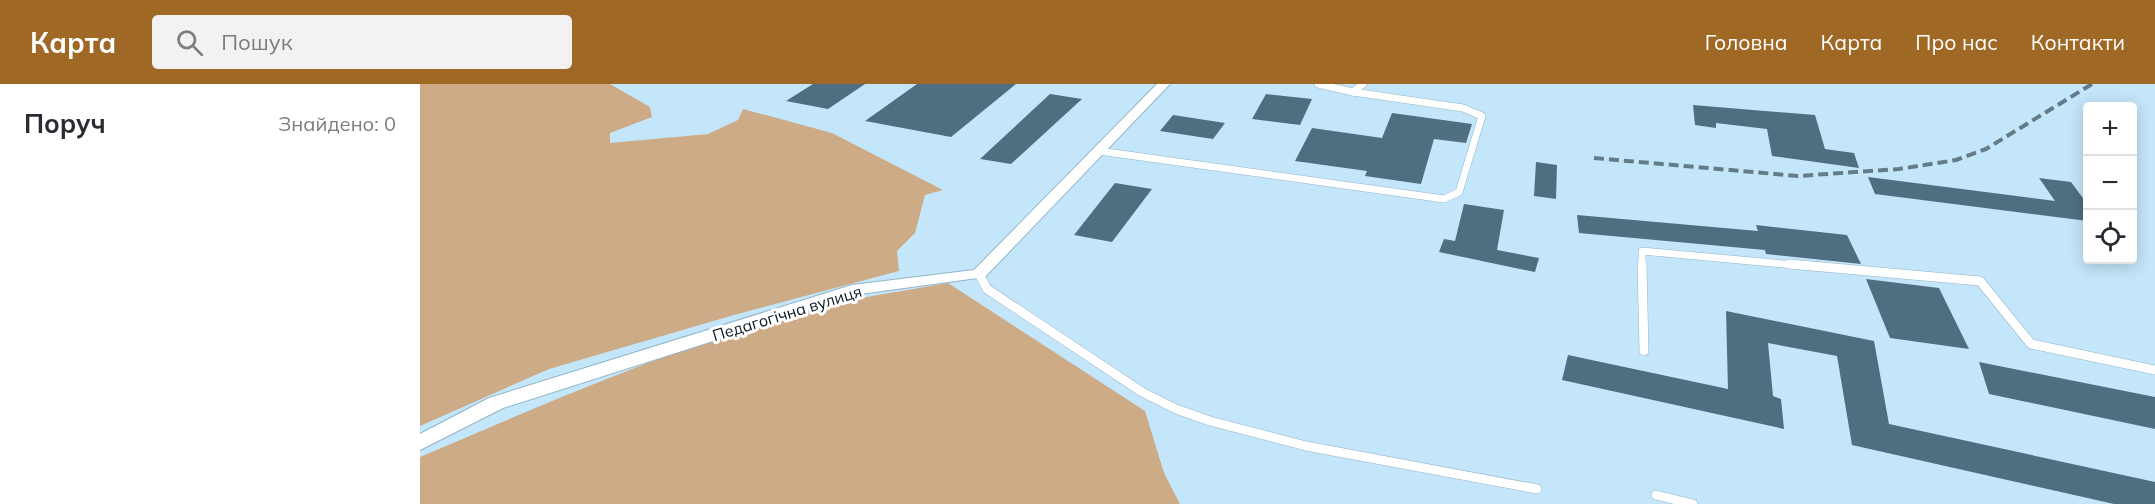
<!DOCTYPE html>
<html lang="uk">
<meta charset="utf-8">
<style>
:root{--surface:#fff;--page:#f2f2f3;--text:#2b2b33;--muted:#7c7c81;--line:#e1e1e2;--accent:#9f6824}
body{margin:0;font-family:Mulish,sans-serif;background:var(--page);color:var(--text)}
.controls{position:absolute;right:18px;top:18px;display:grid;overflow:hidden;border-radius:6px;box-shadow:0 3px 15px #0003}
.controls button{width:54px;height:54px;display:grid;place-items:center;padding:0;border:0;border-bottom:2px solid var(--line);background:var(--surface);color:var(--text);font:30px sans-serif}
.list{margin:0;padding:0;list-style:none}
h2{display:flex;justify-content:space-between;align-items:center;height:78px;margin:0;padding:0 24px;font-size:26px}
h2 small{font-size:20px;font-weight:400;color:var(--muted)}
.icon{flex:none;width:33px;height:33px;fill:none;stroke:currentColor;stroke-width:2;stroke-linecap:round;stroke-linejoin:round}
.map{position:relative;flex:none;width:1735px;height:420px;overflow:hidden}
header{display:flex;align-items:center;gap:36px;box-sizing:border-box;height:84px;padding:0 30px;background:var(--accent);color:#fff}
header strong{font-size:28px}
nav{display:flex;gap:33px;margin-inline-start:auto;font-size:21px}
.search{width:420px;height:54px;background:var(--page);display:flex;align-items:center;gap:15px;box-sizing:border-box;padding:0 21px;border-radius:6px;color:var(--muted);font-size:22px}
main{display:flex}
aside{flex:1;background:var(--surface)}
.map>svg:first-child{display:block}
</style>
<header>
<strong>Карта</strong>
<div class="search"><svg class="icon" aria-label="search" viewBox="0 0 24 24"><circle cx="10" cy="10" r="6"/><path d="M15 15l6 6"/></svg>Пошук</div>
<nav><a>Головна</a><a>Карта</a><a>Про нас</a><a>Контакти</a></nav>
</header>
<main>
<aside>
<h2>Поруч<small>Знайдено: 0</small></h2>
<ul class="list">
</ul>
</aside>
<div class="map">
<svg width="1735" height="420" viewBox="0 0 1735 420">
<rect width="100%" height="100%" fill="#c4e6fa"/>
<!-- green -->
<g fill="#cdab87">
<polygon points="0,0 190,0 230,23 232,33 190,49 190,59 288,50 318,36 323,25 412,49 523,106 505,111 495,149 477,167 479,187 314,231 129,285 0,342"/>
<path d="M528,199L725,327L744,389L760,420H0V373C127,319 255,262 389,226C434,214 482,207 528,199Z"/>
</g>
<!-- building -->
<g fill="#4f6f80">
<polygon points="393,0 445,0 408,25 366,17"/>
<polygon points="497,0 596,0 531,53 445,37"/>
<polygon points="630,10 662,15 591,80 560,75"/>
<polygon points="846,10 892,15 880,41 832,35"/>
<polygon points="1273,21 1395,31 1405,65 1434,69 1439,84 1352,72 1347,45 1296,39 1296,44 1275,41"/>
<polygon points="972,29 1052,40 1046,59 1014,55 1001,100 945,92 947,87 875,77 892,44 962,54"/>
<polygon points="753,31 805,39 793,55 740,47"/>
<polygon points="1116,78 1137,81 1136,115 1114,112"/>
<polygon points="1448,93 1635,117 1619,94 1651,98 1668,121 1668,137 1455,110"/>
<polygon points="695,99 732,105 692,158 654,151"/>
<polygon points="1044,120 1084,126 1077,166 1119,174 1115,188 1019,168 1024,155 1035,157"/>
<polygon points="1157,131 1338,147 1336,141 1427,151 1441,180 1346,170 1345,166 1159,149"/>
<polygon points="1446,195 1519,204 1549,265 1470,254"/>
<polygon points="1306,227 1454,257 1469,340 1735,398 1735,420 1694,420 1432,361 1417,272 1348,259 1353,312 1361,315 1364,345 1142,296 1148,271 1308,305"/>
<polygon points="1559,278 1735,313 1735,345 1569,310"/>
</g>
<g fill="none" stroke-linecap="round" stroke-linejoin="round">
<!-- service-far1 casing -->
<g stroke="#93b4c7" stroke-width="8">
<g id="service-far1">
<polyline points="933,8 943,0"/>
<polyline points="679,67 1024,115 1039,108 1062,32 1043,24 933,8 898,0"/>
<polyline points="1222,182 1222,167 1386,182"/>
</g>
</g>
<!-- service casing -->
<g stroke="#93b4c7" stroke-width="10">
<g id="service">
<polyline points="1222,180 1224,267"/>
<polyline points="1369,180 1560,197 1611,260 1735,286"/>
<polyline points="559,190 567,205 722,308 756,325 790,337 886,362 1117,405"/>
<polyline points="1236,411 1273,420"/>
</g>
</g>
<!-- minor casing -->
<g stroke="#93b4c7" stroke-width="2">
<polygon id="minor" points="737,0 750,0 565,193 440,210 83,324 0,366 0,350 69,314 432,201 554,186"/>
</g>
<!-- service-far1 -->
<use href="#service-far1" stroke="#fff" stroke-width="7"/>
<!-- service -->
<use href="#service" stroke="#fff" stroke-width="9"/>
<!-- minor -->
<use href="#minor" fill="#fff" fill-rule="evenodd"/>
<!-- rail -->
<polyline stroke="#647b88" stroke-width="4" stroke-dasharray="10 5" stroke-linecap="butt" points="1174,74 1378,92 1479,85 1536,76 1566,65 1672,0"/>
</g>
<g text-anchor="middle" stroke-width="6" stroke-linejoin="round" paint-order="stroke">
<!-- street labels -->
<g font-size="16" fill="#0a171e" stroke="#fff">
<text transform="translate(367 229) rotate(-17)" y="6">Педагогічна вулиця</text>
</g>
</g>
</svg>
<div class="controls">
<button>+</button>
<button>−</button>
<button><svg class="icon" aria-label="locate" viewBox="0 0 24 24"><circle cx="12" cy="12" r="6"/><path d="M12 2v4M12 18v4M2 12h4M18 12h4"/></svg></button>
</div>
</div>
</main>
